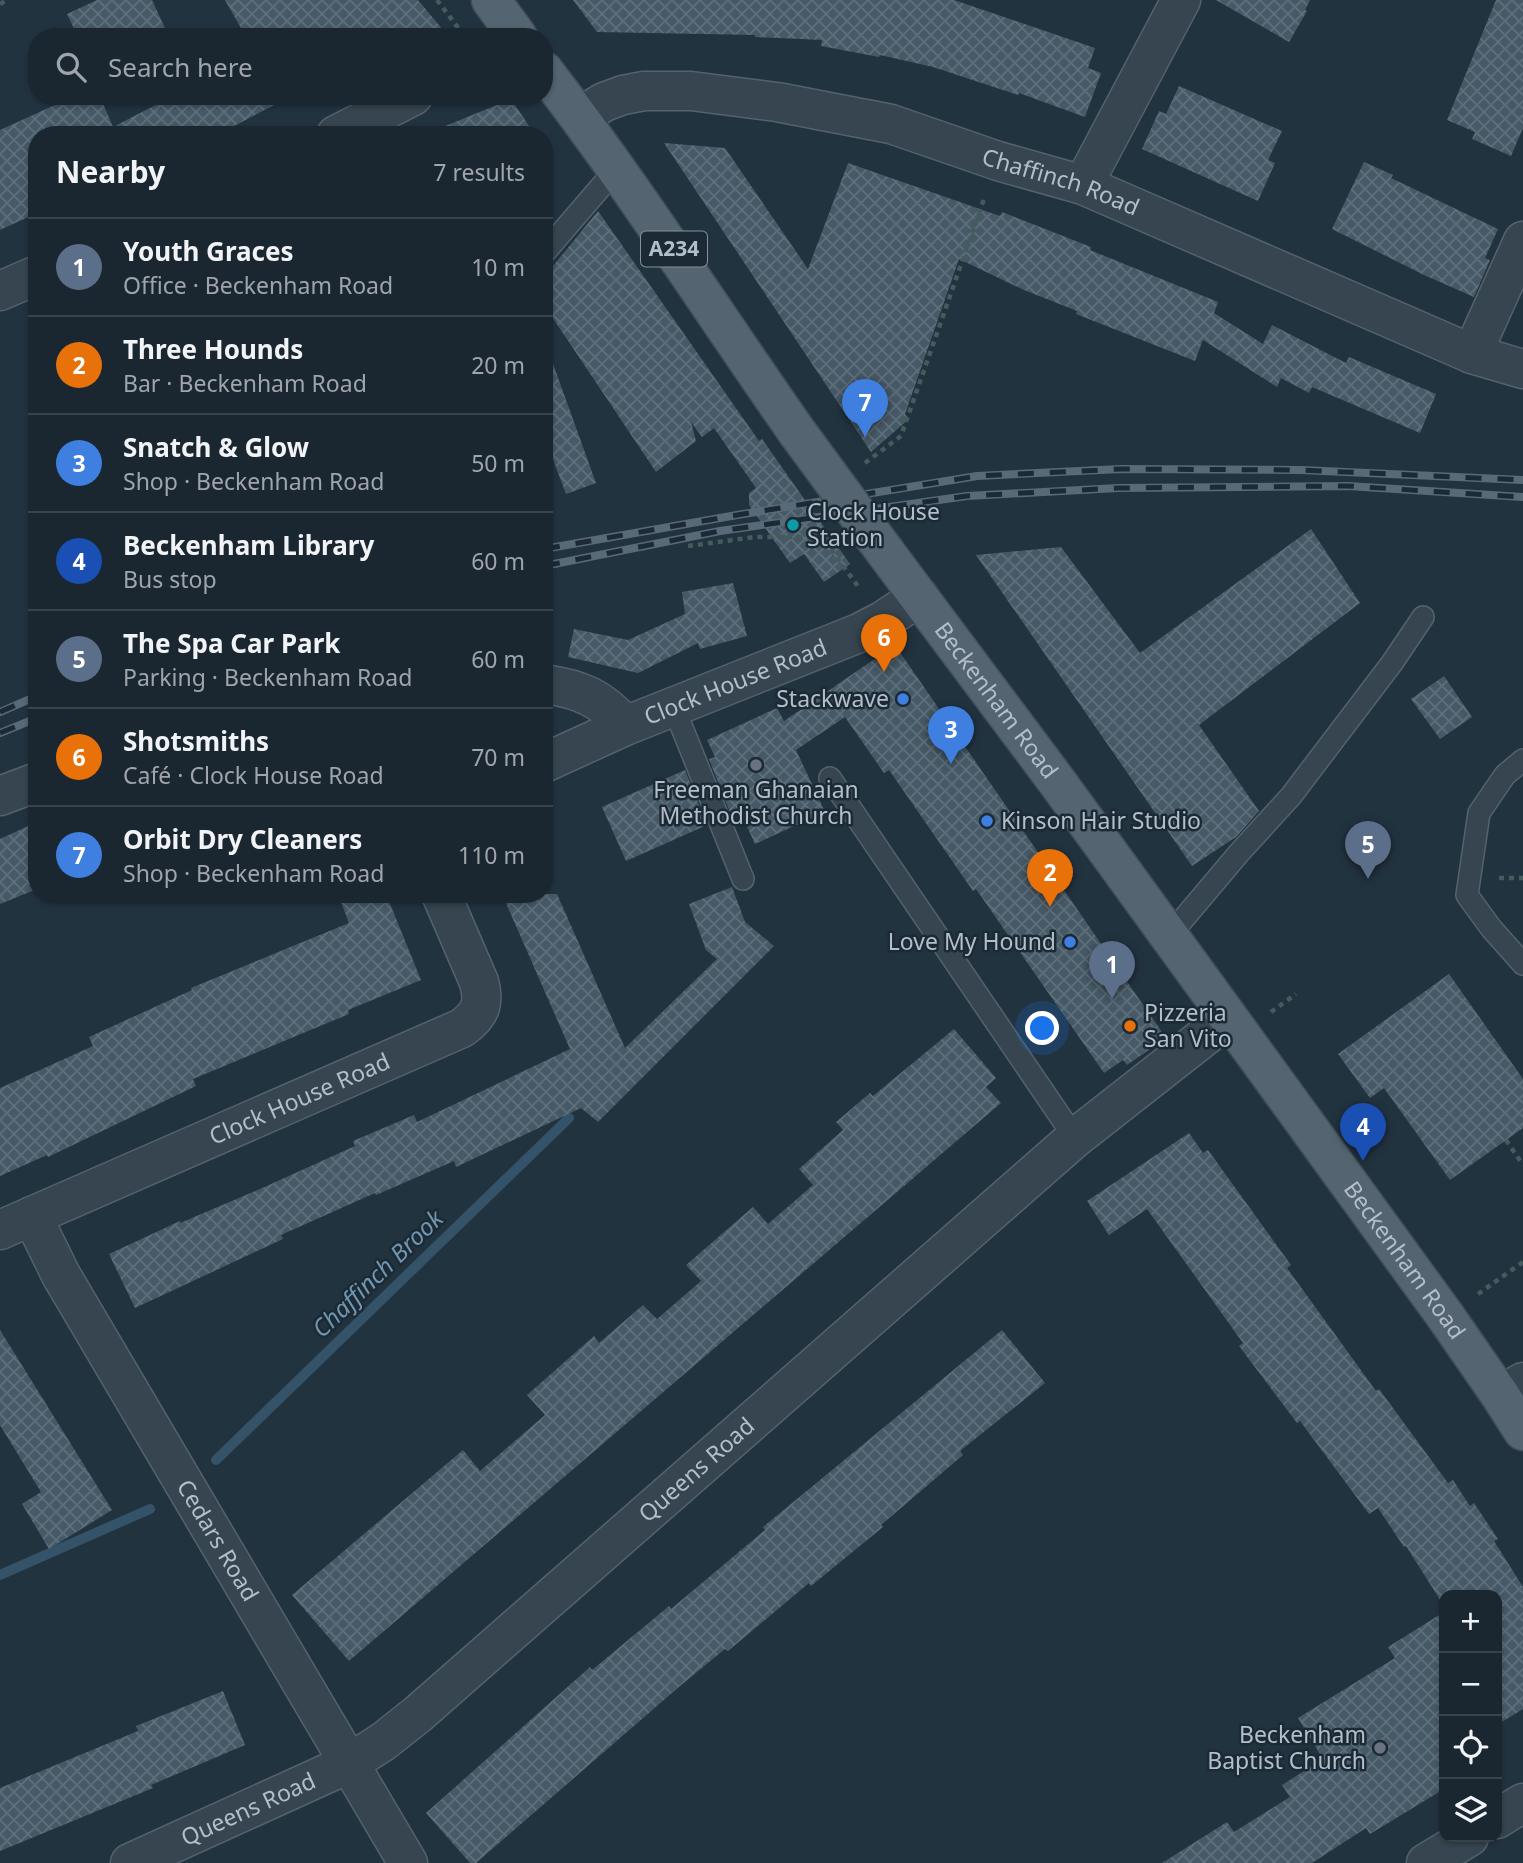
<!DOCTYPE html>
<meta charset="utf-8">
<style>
:root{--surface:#1a2630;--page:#27323c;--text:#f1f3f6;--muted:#9fa5ab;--line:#38434c;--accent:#b45309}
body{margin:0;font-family:"Noto Sans",sans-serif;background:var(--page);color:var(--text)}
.controls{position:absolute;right:21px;bottom:21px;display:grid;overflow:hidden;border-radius:14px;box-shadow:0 2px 5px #0004}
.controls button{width:63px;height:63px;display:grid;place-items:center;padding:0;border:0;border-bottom:2px solid var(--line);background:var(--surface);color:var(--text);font:35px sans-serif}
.you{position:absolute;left:1043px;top:1029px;width:24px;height:24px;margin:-18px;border:5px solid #fff;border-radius:50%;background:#1a73e8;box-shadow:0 0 0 10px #1a73e833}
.badge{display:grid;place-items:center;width:46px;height:46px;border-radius:50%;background:var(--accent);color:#fff;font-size:23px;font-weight:700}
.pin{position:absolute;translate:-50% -58px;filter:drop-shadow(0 2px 4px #0008)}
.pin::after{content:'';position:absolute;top:37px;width:24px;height:21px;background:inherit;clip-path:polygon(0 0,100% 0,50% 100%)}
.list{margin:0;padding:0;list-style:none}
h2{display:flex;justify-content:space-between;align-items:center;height:91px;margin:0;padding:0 28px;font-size:30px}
h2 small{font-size:23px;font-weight:400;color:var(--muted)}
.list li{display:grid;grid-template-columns:46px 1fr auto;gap:21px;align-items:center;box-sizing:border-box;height:98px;padding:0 28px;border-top:2px solid var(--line)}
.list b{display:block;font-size:26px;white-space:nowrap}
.list p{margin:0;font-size:23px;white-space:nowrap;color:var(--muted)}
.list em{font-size:23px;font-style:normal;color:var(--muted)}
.icon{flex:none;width:38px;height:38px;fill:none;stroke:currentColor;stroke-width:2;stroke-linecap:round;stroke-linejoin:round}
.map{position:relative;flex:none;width:1523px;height:1863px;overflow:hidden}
.search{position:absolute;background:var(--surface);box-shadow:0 2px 5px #0004;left:28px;top:28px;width:525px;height:77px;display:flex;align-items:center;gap:18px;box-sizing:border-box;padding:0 24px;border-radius:28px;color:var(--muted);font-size:26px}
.panel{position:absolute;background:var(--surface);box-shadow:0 2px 5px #0004;left:28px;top:126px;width:525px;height:777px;border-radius:28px}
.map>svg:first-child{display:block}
</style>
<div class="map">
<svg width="1523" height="1863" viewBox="0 0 1523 1863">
<defs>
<pattern id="building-cross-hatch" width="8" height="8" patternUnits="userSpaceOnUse" patternTransform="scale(1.75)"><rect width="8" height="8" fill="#465966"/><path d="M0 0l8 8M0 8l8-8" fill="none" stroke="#5e6f7b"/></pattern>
</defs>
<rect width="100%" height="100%" fill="#223340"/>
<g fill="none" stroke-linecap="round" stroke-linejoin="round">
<!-- stream -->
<g stroke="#345268" stroke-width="10">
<polyline points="216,1460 569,1118"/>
<polyline points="0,1575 150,1509"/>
</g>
</g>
<!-- building -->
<g fill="url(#building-cross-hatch)">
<polygon points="97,0 152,0 169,37 78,37 67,14"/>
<polygon points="225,0 418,0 449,37 246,37"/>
<polygon points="573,0 954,0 1095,48 1088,68 1101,73 1085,117 1019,93 1018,95 933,67 880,55 879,57 821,46 822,40 755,37 755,35 597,32"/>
<polygon points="1216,0 1310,0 1305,10 1307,11 1289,42"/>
<polygon points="1496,0 1523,0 1523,128 1511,156 1472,139 1475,132 1447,120"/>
<polygon points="1179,86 1282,131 1268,160 1275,163 1258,201 1142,149 1159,111 1166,114"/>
<polygon points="54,96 100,96 113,127 173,96 291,96 217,135 37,135 37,213 0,230 0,130 57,104"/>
<polygon points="511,99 535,135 426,135 426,134"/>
<polygon points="664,143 725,148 808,269 848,163 1000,216 1002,212 1091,247 1090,250 1218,302 1214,313 1263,344 1272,325 1346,363 1349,357 1436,394 1420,433 1312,387 1309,393 1281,378 1277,387 1203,340 1195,361 1076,314 1077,311 1024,290 959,259 905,414 909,419 871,452"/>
<polygon points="1364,162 1393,175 1391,178 1498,229 1485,258 1490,260 1474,297 1424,275 1332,229"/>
<polygon points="598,211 759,441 762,439 850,564 824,582 804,554 790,563 749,505 749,493 756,488 714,428 702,437 691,422 696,441 656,472 544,305 544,277"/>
<polygon points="548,350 596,483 566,494 551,454 544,457 544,351"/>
<polygon points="1311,529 1360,603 1199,725 1259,811 1236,837 1192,866 976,555 1061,547 1140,653"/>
<polygon points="733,583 747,636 700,649 698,643 638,673 568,657 574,629 628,640 685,614 682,592"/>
<polygon points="895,645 1166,1038 1127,1065 1123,1060 1104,1073 976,889 973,891 889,770 884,773 845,717 796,750 825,812 755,844 740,811 731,815 709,759 715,757 707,740 777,708 784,721"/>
<polygon points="1444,676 1472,717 1440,739 1411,699"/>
<polygon points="685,770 707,825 626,861 602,807"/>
<polygon points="37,822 37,889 0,904 0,839"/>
<polygon points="732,887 745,922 774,946 598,1122 581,1108 456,1167 454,1161 376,1195 375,1193 281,1235 283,1239 135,1308 109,1254 180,1221 180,1223 260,1189 355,1146 353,1141 414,1115 417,1122 570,1049 502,894 557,894 625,1048 717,959 706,950 689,904"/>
<polygon points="338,894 386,894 421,980 348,1010 349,1014 193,1079 196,1086 48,1157 47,1155 0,1176 0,1088 93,1046 89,1037 192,990 191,988 349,923"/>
<polygon points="1449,974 1523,1079 1523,1128 1450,1180 1384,1088 1370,1098 1338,1054"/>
<polygon points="954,1029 996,1078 986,1087 1001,1103 349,1661 292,1595 463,1450 480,1471 545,1415 527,1395 594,1336 599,1343 643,1305 657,1319 701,1281 686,1265 753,1207 768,1224 813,1185 799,1169 843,1130 836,1122 870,1093 873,1096"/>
<polygon points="1189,1133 1203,1153 1208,1150 1291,1265 1287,1268 1376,1391 1379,1389 1448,1483 1453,1480 1470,1506 1474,1503 1498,1539 1494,1541 1523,1587 1523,1709 1497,1725 1497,1595 1444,1595 1444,1606 1406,1546 1404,1547 1378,1508 1369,1514 1300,1421 1297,1423 1239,1346 1243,1343 1147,1209 1109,1235 1087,1201"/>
<polygon points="0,1330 112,1510 49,1549 22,1504 41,1492 0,1425"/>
<polygon points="1002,1330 1045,1383 960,1451 963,1455 881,1525 883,1527 811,1586 809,1583 728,1651 725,1649 680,1686 476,1863 470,1863 426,1813 590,1667 592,1670 669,1606 671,1609 765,1530 763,1527"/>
<polygon points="1444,1612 1444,1789 1370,1834 1366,1828 1312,1863 1162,1863 1227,1822 1234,1832 1290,1797 1282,1785 1323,1759 1298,1718 1395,1658 1388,1647"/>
<polygon points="223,1691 245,1745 151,1785 153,1788 0,1851 0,1788 138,1731 136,1726"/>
</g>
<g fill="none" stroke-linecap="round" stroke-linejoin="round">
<!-- lane casing -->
<g stroke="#54626d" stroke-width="24">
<g id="lane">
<polyline points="544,253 617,168"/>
<polyline points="674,708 743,879"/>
<polyline points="1523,760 1505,775 1479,813 1467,895 1491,928 1523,964"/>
<polyline points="830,778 1075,1138"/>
<polyline points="1169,936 1239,853 1291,796 1392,663 1423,617"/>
</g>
</g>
<!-- street casing -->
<g stroke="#54626d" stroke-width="41">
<g id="street">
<path id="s1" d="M580,117L604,102L623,95L644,91H691L777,102L891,124L998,161L1083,185L1472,354L1523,369"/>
<polyline points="336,135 413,96"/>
<polyline points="1083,185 1181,0"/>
<polyline points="0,291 37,275"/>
<polyline points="1472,354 1523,241"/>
<path d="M544,684C580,689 602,698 625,726"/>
<path id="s2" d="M544,763L625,726L859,633L884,620L919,597"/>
<polyline points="0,796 37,782"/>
<path id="s3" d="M32,1216L61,1275L408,1863"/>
<path id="s4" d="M0,1230L462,1028C480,1015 485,1004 479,982L441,894"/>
<polyline points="1500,1395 1523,1382"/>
<polyline points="1497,1819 1523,1803"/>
<path id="s5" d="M130,1863L350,1763L384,1741L418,1714L1075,1138L1228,1018"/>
<polyline points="1426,1863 1469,1837"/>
</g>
</g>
<!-- primary casing -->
<g stroke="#3f4e58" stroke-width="41">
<g id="primary">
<polyline points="491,0 518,37"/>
<path d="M544,71C634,188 713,312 797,432"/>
<path id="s6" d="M886,553L1058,783L1446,1317L1500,1395L1523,1431"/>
</g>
</g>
<!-- path -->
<g stroke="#425d5b" stroke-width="4.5" stroke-dasharray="5 5" stroke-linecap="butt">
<polyline points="437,0 465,37"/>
<polyline points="0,4 7,0"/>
<polyline points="865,463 901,436 985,196"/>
<polyline points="688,546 755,537 822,537 860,589"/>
<polyline points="1499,878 1523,878"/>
<polyline points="1271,1012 1296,994"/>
<polyline points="1506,1140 1523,1165"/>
<polyline points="1478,1294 1523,1262"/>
</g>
<!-- lane -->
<use href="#lane" stroke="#36454f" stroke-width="21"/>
<!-- street -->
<use href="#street" stroke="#36454f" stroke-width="38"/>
<!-- primary -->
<use href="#primary" stroke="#546470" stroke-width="38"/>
<!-- rail casing -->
<g stroke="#586a77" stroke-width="8">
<g id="rail">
<polyline points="544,549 737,515 977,476 1121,469 1301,470 1523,480"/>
<polyline points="544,566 720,531 967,496 1118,488 1348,486 1523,497"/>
<polyline points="0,712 37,696"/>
<polyline points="0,733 37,718"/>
</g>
</g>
<!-- rail -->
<use href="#rail" stroke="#1b2a34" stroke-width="5" stroke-dasharray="16" stroke-linecap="butt"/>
<!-- primary-bridge casing -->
<g stroke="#3f4e58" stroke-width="41" stroke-linecap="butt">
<polyline id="primary-bridge" points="797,432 886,553"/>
</g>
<!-- primary-bridge -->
<use href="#primary-bridge" stroke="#546470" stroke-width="38"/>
</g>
<!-- markers -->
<circle fill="#0f9aa8" stroke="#1b2a34" stroke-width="2.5" cx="793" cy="525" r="7"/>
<g fill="#3f7fe0" stroke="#1b2a34" stroke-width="2.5">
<circle cx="903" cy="699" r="7"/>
<circle cx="987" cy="821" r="7"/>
<circle cx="1070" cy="942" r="7"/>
</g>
<g fill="#6b7280" stroke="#1b2a34" stroke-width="2.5">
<circle cx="756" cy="765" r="7"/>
<circle cx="1380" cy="1748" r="7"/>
</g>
<circle fill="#e8710a" stroke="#1b2a34" stroke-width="2.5" cx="1130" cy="1026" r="7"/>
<g text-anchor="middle" stroke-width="5" stroke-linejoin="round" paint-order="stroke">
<!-- shield labels -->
<rect fill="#1b2a34" stroke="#85929d" stroke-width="2" x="641" y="231.5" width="66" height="35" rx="5"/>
<g font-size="21" font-weight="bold" fill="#b2bfca">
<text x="674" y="256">A234</text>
</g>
<!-- street labels -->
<g font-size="23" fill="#b2bfca" stroke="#1b2a34">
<text dy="8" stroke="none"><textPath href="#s1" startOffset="499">Chaffinch Road</textPath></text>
<text dy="8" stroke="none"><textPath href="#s2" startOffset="208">Clock House Road</textPath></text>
<text dy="8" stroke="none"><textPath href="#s6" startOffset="184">Beckenham Road</textPath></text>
<text dy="8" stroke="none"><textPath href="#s4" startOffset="327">Clock House Road</textPath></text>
<text dy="8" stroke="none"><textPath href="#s6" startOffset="877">Beckenham Road</textPath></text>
<text dy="8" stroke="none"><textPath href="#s5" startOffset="696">Queens Road</textPath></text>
<text dy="8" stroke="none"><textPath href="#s3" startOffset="374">Cedars Road</textPath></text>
<text dy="8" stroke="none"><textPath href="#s5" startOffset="130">Queens Road</textPath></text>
</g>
<!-- poi labels -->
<g font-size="23" fill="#b2bfca" stroke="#1b2a34" text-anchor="start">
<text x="807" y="520">Clock House<tspan x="807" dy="26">Station</tspan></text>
<text x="889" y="707" text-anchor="end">Stackwave</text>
<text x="756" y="798" text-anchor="middle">Freeman Ghanaian<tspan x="756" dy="26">Methodist Church</tspan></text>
<text x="1001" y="829">Kinson Hair Studio</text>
<text x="1056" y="950" text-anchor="end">Love My Hound</text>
<text x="1144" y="1021">Pizzeria<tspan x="1144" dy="26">San Vito</tspan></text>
<text x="1366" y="1743" text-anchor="end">Beckenham<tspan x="1366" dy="26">Baptist Church</tspan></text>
</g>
<!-- water labels -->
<g font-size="24" font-style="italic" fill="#7096b0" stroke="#1b2a34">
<text transform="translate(378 1274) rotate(-44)" y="8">Chaffinch Brook</text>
</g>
</g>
</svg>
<div class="controls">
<button>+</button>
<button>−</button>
<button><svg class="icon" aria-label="locate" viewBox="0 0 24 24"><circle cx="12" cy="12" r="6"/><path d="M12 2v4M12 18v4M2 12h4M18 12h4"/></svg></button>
<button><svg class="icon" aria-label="layers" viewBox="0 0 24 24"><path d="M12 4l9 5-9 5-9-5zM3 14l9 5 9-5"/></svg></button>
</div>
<div class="you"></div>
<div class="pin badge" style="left:1112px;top:999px;background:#5c6f8a">1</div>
<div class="pin badge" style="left:1050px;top:907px;background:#e8710a">2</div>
<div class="pin badge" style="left:951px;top:764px;background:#3f7fe0">3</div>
<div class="pin badge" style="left:1363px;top:1161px;background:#1a4fb4">4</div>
<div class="pin badge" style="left:1368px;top:879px;background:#5c6f8a">5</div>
<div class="pin badge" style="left:884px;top:672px;background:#e8710a">6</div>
<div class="pin badge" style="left:865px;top:437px;background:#3f7fe0">7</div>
<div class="search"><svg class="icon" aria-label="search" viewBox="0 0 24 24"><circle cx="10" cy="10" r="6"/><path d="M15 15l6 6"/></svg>Search here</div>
<section class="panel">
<h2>Nearby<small>7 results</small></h2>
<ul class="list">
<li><span class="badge" style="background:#5c6f8a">1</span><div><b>Youth Graces</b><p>Office · Beckenham Road</p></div><em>10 m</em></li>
<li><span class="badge" style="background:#e8710a">2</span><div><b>Three Hounds</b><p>Bar · Beckenham Road</p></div><em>20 m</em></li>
<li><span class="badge" style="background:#3f7fe0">3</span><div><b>Snatch &amp; Glow</b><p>Shop · Beckenham Road</p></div><em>50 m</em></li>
<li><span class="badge" style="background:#1a4fb4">4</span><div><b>Beckenham Library</b><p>Bus stop</p></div><em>60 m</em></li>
<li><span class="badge" style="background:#5c6f8a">5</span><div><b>The Spa Car Park</b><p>Parking · Beckenham Road</p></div><em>60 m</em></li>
<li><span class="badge" style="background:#e8710a">6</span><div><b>Shotsmiths</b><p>Café · Clock House Road</p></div><em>70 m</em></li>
<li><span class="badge" style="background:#3f7fe0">7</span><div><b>Orbit Dry Cleaners</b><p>Shop · Beckenham Road</p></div><em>110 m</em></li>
</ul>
</section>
</div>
